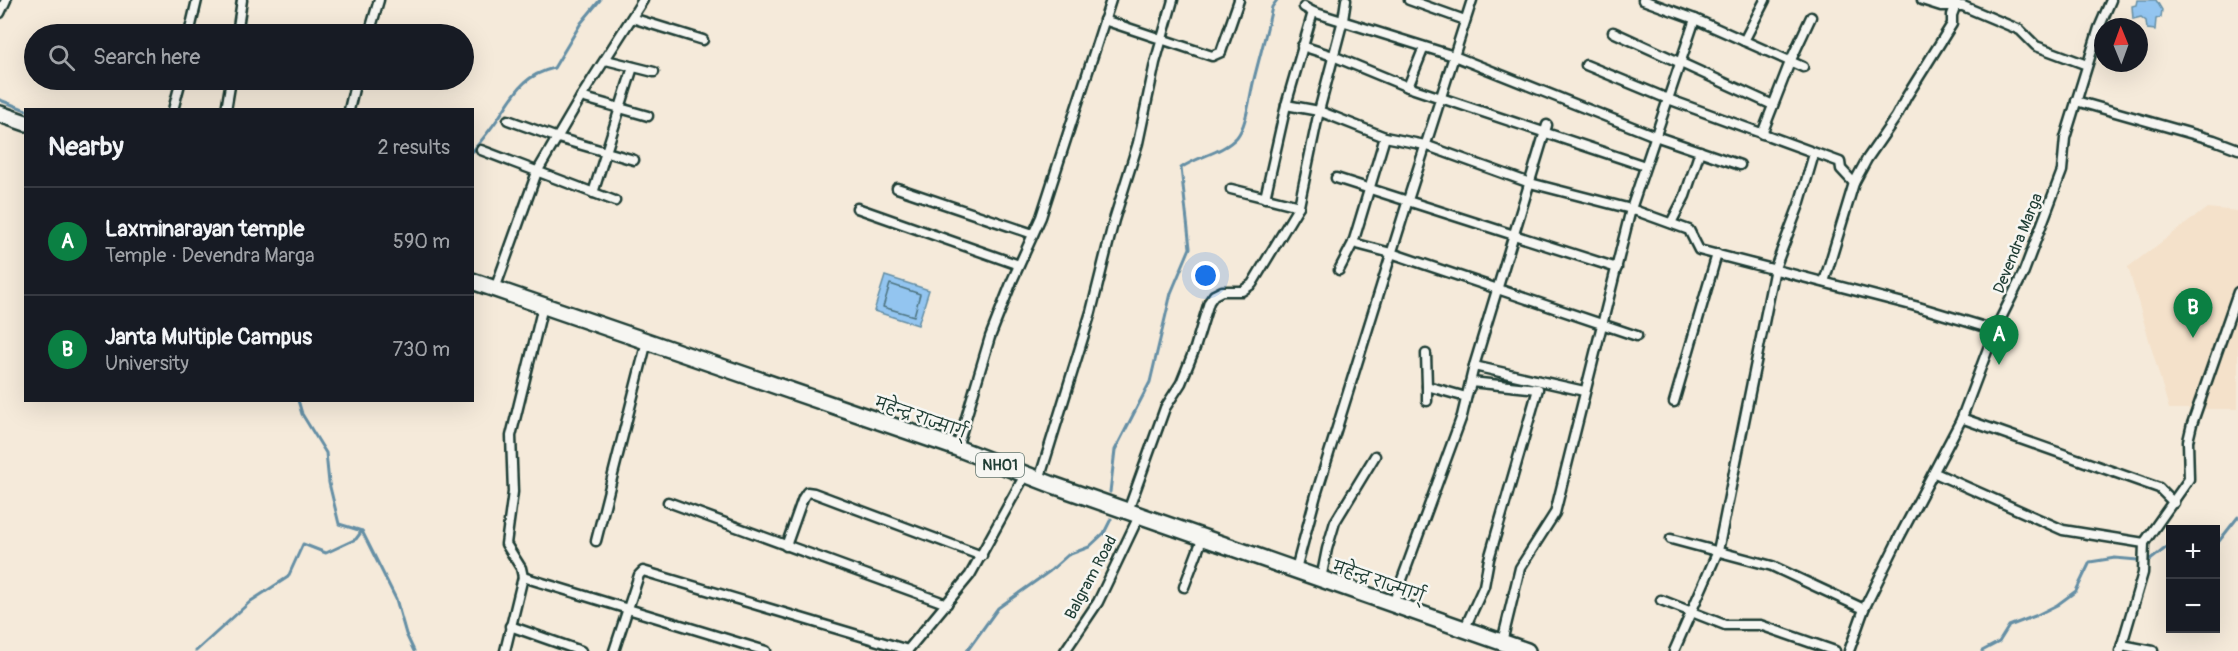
<!DOCTYPE html>
<meta charset="utf-8">
<style>
:root{--surface:#171b24;--page:#242831;--text:#f1f3f6;--muted:#9ea1a6;--line:#363941;--accent:#0b8043}
body{margin:0;font-family:Pangolin,"Playpen Sans Deva",sans-serif;background:var(--page);color:var(--text)}
.controls{position:absolute;right:18px;bottom:18px;display:grid;overflow:hidden;border-radius:0px;box-shadow:0 6px 24px #0002}
.controls button{width:54px;height:54px;display:grid;place-items:center;padding:0;border:0;border-bottom:2px solid var(--line);background:var(--surface);color:var(--text);font:30px sans-serif}
.compass{position:absolute;left:2094px;top:18px;width:54px;height:54px;border-radius:50%;background:var(--surface);box-shadow:0 6px 24px #0002;rotate:359deg}
.you{position:absolute;left:1206px;top:276px;width:21px;height:21px;margin:-15px;border:4px solid #fff;border-radius:50%;background:#1a73e8;box-shadow:0 0 0 9px #1a73e833}
.badge{display:grid;place-items:center;width:39px;height:39px;border-radius:50%;background:var(--accent);color:#fff;font-size:20px;font-weight:700}
.pin{position:absolute;translate:-50% -50px;filter:drop-shadow(0 2px 3px #0008)}
.pin::after{content:'';position:absolute;top:32px;width:21px;height:18px;background:inherit;clip-path:polygon(0 0,100% 0,50% 100%)}
.list{margin:0;padding:0;list-style:none}
h2{display:flex;justify-content:space-between;align-items:center;height:78px;margin:0;padding:0 24px;font-size:26px}
h2 small{font-size:20px;font-weight:400;color:var(--muted)}
.list li{display:grid;grid-template-columns:39px 1fr auto;gap:18px;align-items:center;box-sizing:border-box;height:108px;padding:0 24px;border-top:2px solid var(--line)}
.list b{display:block;font-size:22px;white-space:nowrap}
.list p{margin:0;font-size:20px;white-space:nowrap;color:var(--muted)}
.list em{font-size:20px;font-style:normal;color:var(--muted)}
.icon{flex:none;width:33px;height:33px;fill:none;stroke:currentColor;stroke-width:2;stroke-linecap:round;stroke-linejoin:round}
.map{position:relative;flex:none;width:2238px;height:651px;overflow:hidden}
.search{position:absolute;background:var(--surface);box-shadow:0 6px 24px #0002;left:24px;top:24px;width:450px;height:66px;display:flex;align-items:center;gap:15px;box-sizing:border-box;padding:0 21px;border-radius:33px;color:var(--muted);font-size:22px}
.panel{position:absolute;background:var(--surface);box-shadow:0 6px 24px #0002;left:24px;top:108px;width:450px;height:294px;border-radius:0px}
.map>svg:first-child{display:block}
</style>
<div class="map">
<svg width="2238" height="651" viewBox="0 0 2238 651">
<rect width="100%" height="100%" fill="#f5eada"/>
<filter id="ink" filterUnits="userSpaceOnUse"><feTurbulence type="fractalNoise" baseFrequency=".0167" numOctaves="2"/><feDisplacementMap in="SourceGraphic" scale="12" xChannelSelector="R" yChannelSelector="G"/><feConvolveMatrix kernelMatrix="1 2 1 2 8 2 1 2 1" color-interpolation-filters="sRGB"/></filter>
<g filter="url(#ink)">
<!-- built -->
<polygon fill="#f4e1ca" points="2207,208 2238,211 2238,409 2169,409 2128,267"/>
<!-- water -->
<g fill="#93c5f0" stroke="#658fa5" stroke-width="1.5">
<polygon points="2137,0 2156,0 2162,10 2161,17 2156,19 2155,30 2147,29 2146,21 2141,17 2133,19 2132,6 2136,5"/>
<polygon points="885,276 929,290 918,325 874,311"/>
</g>
<g fill="none" stroke-linecap="round" stroke-linejoin="round">
<!-- shore -->
<polygon stroke="#4d737f" stroke-width="1.5" points="890,284 920,294 914,316 883,307"/>
<!-- stream -->
<g stroke="#658fa5" stroke-width="3">
<polyline points="0,100 26,110"/>
<path d="M472,152C481,141 491,129 499,117C516,92 522,76 554,68L581,23L600,0"/>
<polyline points="298,400 302,414 326,453 329,483 339,524 362,531 396,599 406,634 414,651"/>
<path d="M1110,492L1115,450L1150,382L1171,293L1190,248L1181,168C1198,156 1223,153 1237,137C1247,125 1250,94 1254,79C1260,55 1267,31 1272,7L1277,0"/>
<polyline points="2216,545 2238,517"/>
<polyline points="196,651 251,601 288,577 303,544 326,553 356,539 362,531"/>
<polyline points="967,651 998,608 1050,571 1068,555 1089,547 1104,533 1111,519"/>
<polyline points="1982,651 1999,642 2009,626 2035,616 2057,605 2076,591 2090,562 2115,558 2149,561 2167,547 2170,547"/>
</g>
<!-- street casing -->
<g stroke="#1f3d34" stroke-width="13">
<g id="street">
<polyline points="1409,0 1465,20"/>
<polyline points="1643,0 1695,19 1803,67"/>
<polyline points="1922,0 1941,6 1963,6 2020,30 2036,46 2087,65"/>
<polyline points="1304,7 1313,12 1454,56 1655,136 1740,165"/>
<polyline points="0,13 6,0"/>
<polyline points="632,18 703,40"/>
<polyline points="1104,20 1212,56 1221,52 1239,0"/>
<polyline points="1613,32 1773,105"/>
<polyline points="189,34 197,0"/>
<polyline points="237,34 242,0"/>
<polyline points="369,34 379,0"/>
<polyline points="1744,41 1765,0"/>
<polyline points="1302,46 1333,56 1408,87 1645,166"/>
<polyline points="606,60 654,72"/>
<polyline points="1586,65 1668,99 1840,162 1841,169 1854,183"/>
<polyline points="1408,87 1424,47"/>
<polyline points="581,97 648,116"/>
<polyline points="2076,101 2214,140 2238,149"/>
<polyline points="1286,105 1319,111 1385,137 1425,145 1530,183 1631,209 1689,230 1699,250 1915,306 1995,330"/>
<polyline points="173,110 181,80"/>
<polyline points="226,110 231,80"/>
<polyline points="349,110 356,80"/>
<polyline points="508,120 558,138 634,160"/>
<polyline points="1762,134 1790,62 1811,17"/>
<polyline points="481,150 615,201"/>
<polyline points="1336,178 1617,268"/>
<polyline points="897,188 1033,234"/>
<polyline points="1231,189 1299,206"/>
<polyline points="593,193 633,67"/>
<polyline points="1265,198 1286,105 1313,12"/>
<polyline points="857,208 1019,265"/>
<polyline points="1671,223 1685,196 1700,151"/>
<polyline points="1353,243 1391,253 1637,336"/>
<polyline points="1339,270 1353,243 1385,137"/>
<polyline points="1824,282 1854,183 1867,159 1896,117 1907,96 1952,24 1952,15 1955,7"/>
<polyline points="495,289 537,172 581,97 643,0"/>
<polyline points="1426,354 1427,386 1466,397"/>
<polyline points="1474,366 1584,391"/>
<polyline points="1427,386 1427,401"/>
<polyline points="1674,402 1717,254"/>
<polyline points="1961,420 1964,419 2159,488 2174,503"/>
<polyline points="957,448 990,337 1012,281 1041,217 1111,0"/>
<polyline points="1935,473 2063,530 2144,543"/>
<polyline points="1039,480 1091,312 1114,220 1138,143 1155,63 1173,0"/>
<polyline points="668,502 947,604"/>
<polyline points="1128,511 1165,408 1181,383 1195,348 1209,302 1214,295 1222,291 1242,291 1252,284 1299,206 1319,111 1343,20 1346,0"/>
<polyline points="1671,539 1772,566 1864,609"/>
<polyline points="596,541 647,341"/>
<polyline points="786,546 803,498 807,492 814,493 982,556"/>
<polyline points="1296,569 1316,495 1408,200 1472,0"/>
<polyline points="523,577 766,651"/>
<polyline points="1321,579 1327,549 1335,522 1375,456"/>
<polyline points="1184,587 1203,537"/>
<polyline points="1661,600 1725,625 1760,625 1835,651"/>
<polyline points="1393,604 1462,416 1474,366 1547,125"/>
<polyline points="510,626 581,651"/>
<polyline points="1464,630 1484,586 1489,559 1538,389 1471,382 1470,387"/>
<polyline points="1502,642 1520,568 1555,513 1631,209 1695,19"/>
<polyline points="2122,645 2153,651"/>
<polyline points="505,651 523,577 521,568 506,544 513,492 511,436 543,306"/>
<polyline points="614,651 639,575 643,571 908,650"/>
<polyline points="907,651 970,575 1025,475"/>
<polyline points="1065,651 1098,602 1139,516"/>
<polyline points="1674,651 1718,551 1775,268 1799,205 1814,154"/>
<polyline points="1849,651 1864,609 1899,538 1961,420 1995,330 2023,274 2062,171 2065,138 2099,28 2111,0"/>
<polyline points="2120,651 2143,573 2144,543 2189,479 2188,441 2192,424 2238,292"/>
</g>
</g>
<!-- highway casing -->
<g stroke="#1f3d34" stroke-width="20">
<g id="highway">
<polyline points="0,114 26,123"/>
<polyline points="472,281 957,448 1053,485 1527,651"/>
</g>
</g>
<!-- street -->
<use href="#street" stroke="#f6f6f2" stroke-width="8"/>
<!-- highway -->
<use href="#highway" stroke="#f6f6f2" stroke-width="15"/>
</g>
</g>
<g text-anchor="middle" stroke-width="5" stroke-linejoin="round" paint-order="stroke">
<!-- shield labels -->
<rect fill="#f6f6f2" stroke="#60746d" stroke-width="1.5" x="976" y="453" width="48" height="24" rx="4.5"/>
<g font-size="15" font-weight="bold" fill="#1f3d34">
<text x="1000" y="470">NH01</text>
</g>
<!-- street labels -->
<g font-size="16" fill="#1f3d34" stroke="#f6f6f2">
<text transform="translate(2017 243) rotate(-68)" y="6">Devendra Marga</text>
<text transform="translate(921 417) rotate(19)" y="6">महेन्द्र राज्मार्ग्</text>
<text transform="translate(1090 577) rotate(-62)" y="6">Balgram Road</text>
<text transform="translate(1379 581) rotate(19)" y="6">महेन्द्र राज्मार्ग्</text>
</g>
</g>
</svg>
<div class="controls">
<button>+</button>
<button>−</button>
</div>
<svg class="compass" viewBox="-18 -18 36 36"><path d="M0-13l5 13h-10z" fill="#e53935"/><path d="M0 13l5-13h-10z" fill="#9ea1a6"/></svg>
<div class="you"></div>
<div class="pin badge" style="left:1999px;top:365px">A</div>
<div class="pin badge" style="left:2193px;top:338px">B</div>
<div class="search"><svg class="icon" aria-label="search" viewBox="0 0 24 24"><circle cx="10" cy="10" r="6"/><path d="M15 15l6 6"/></svg>Search here</div>
<section class="panel">
<h2>Nearby<small>2 results</small></h2>
<ul class="list">
<li><span class="badge">A</span><div><b>Laxminarayan temple</b><p>Temple · Devendra Marga</p></div><em>590 m</em></li>
<li><span class="badge">B</span><div><b>Janta Multiple Campus</b><p>University</p></div><em>730 m</em></li>
</ul>
</section>
</div>
